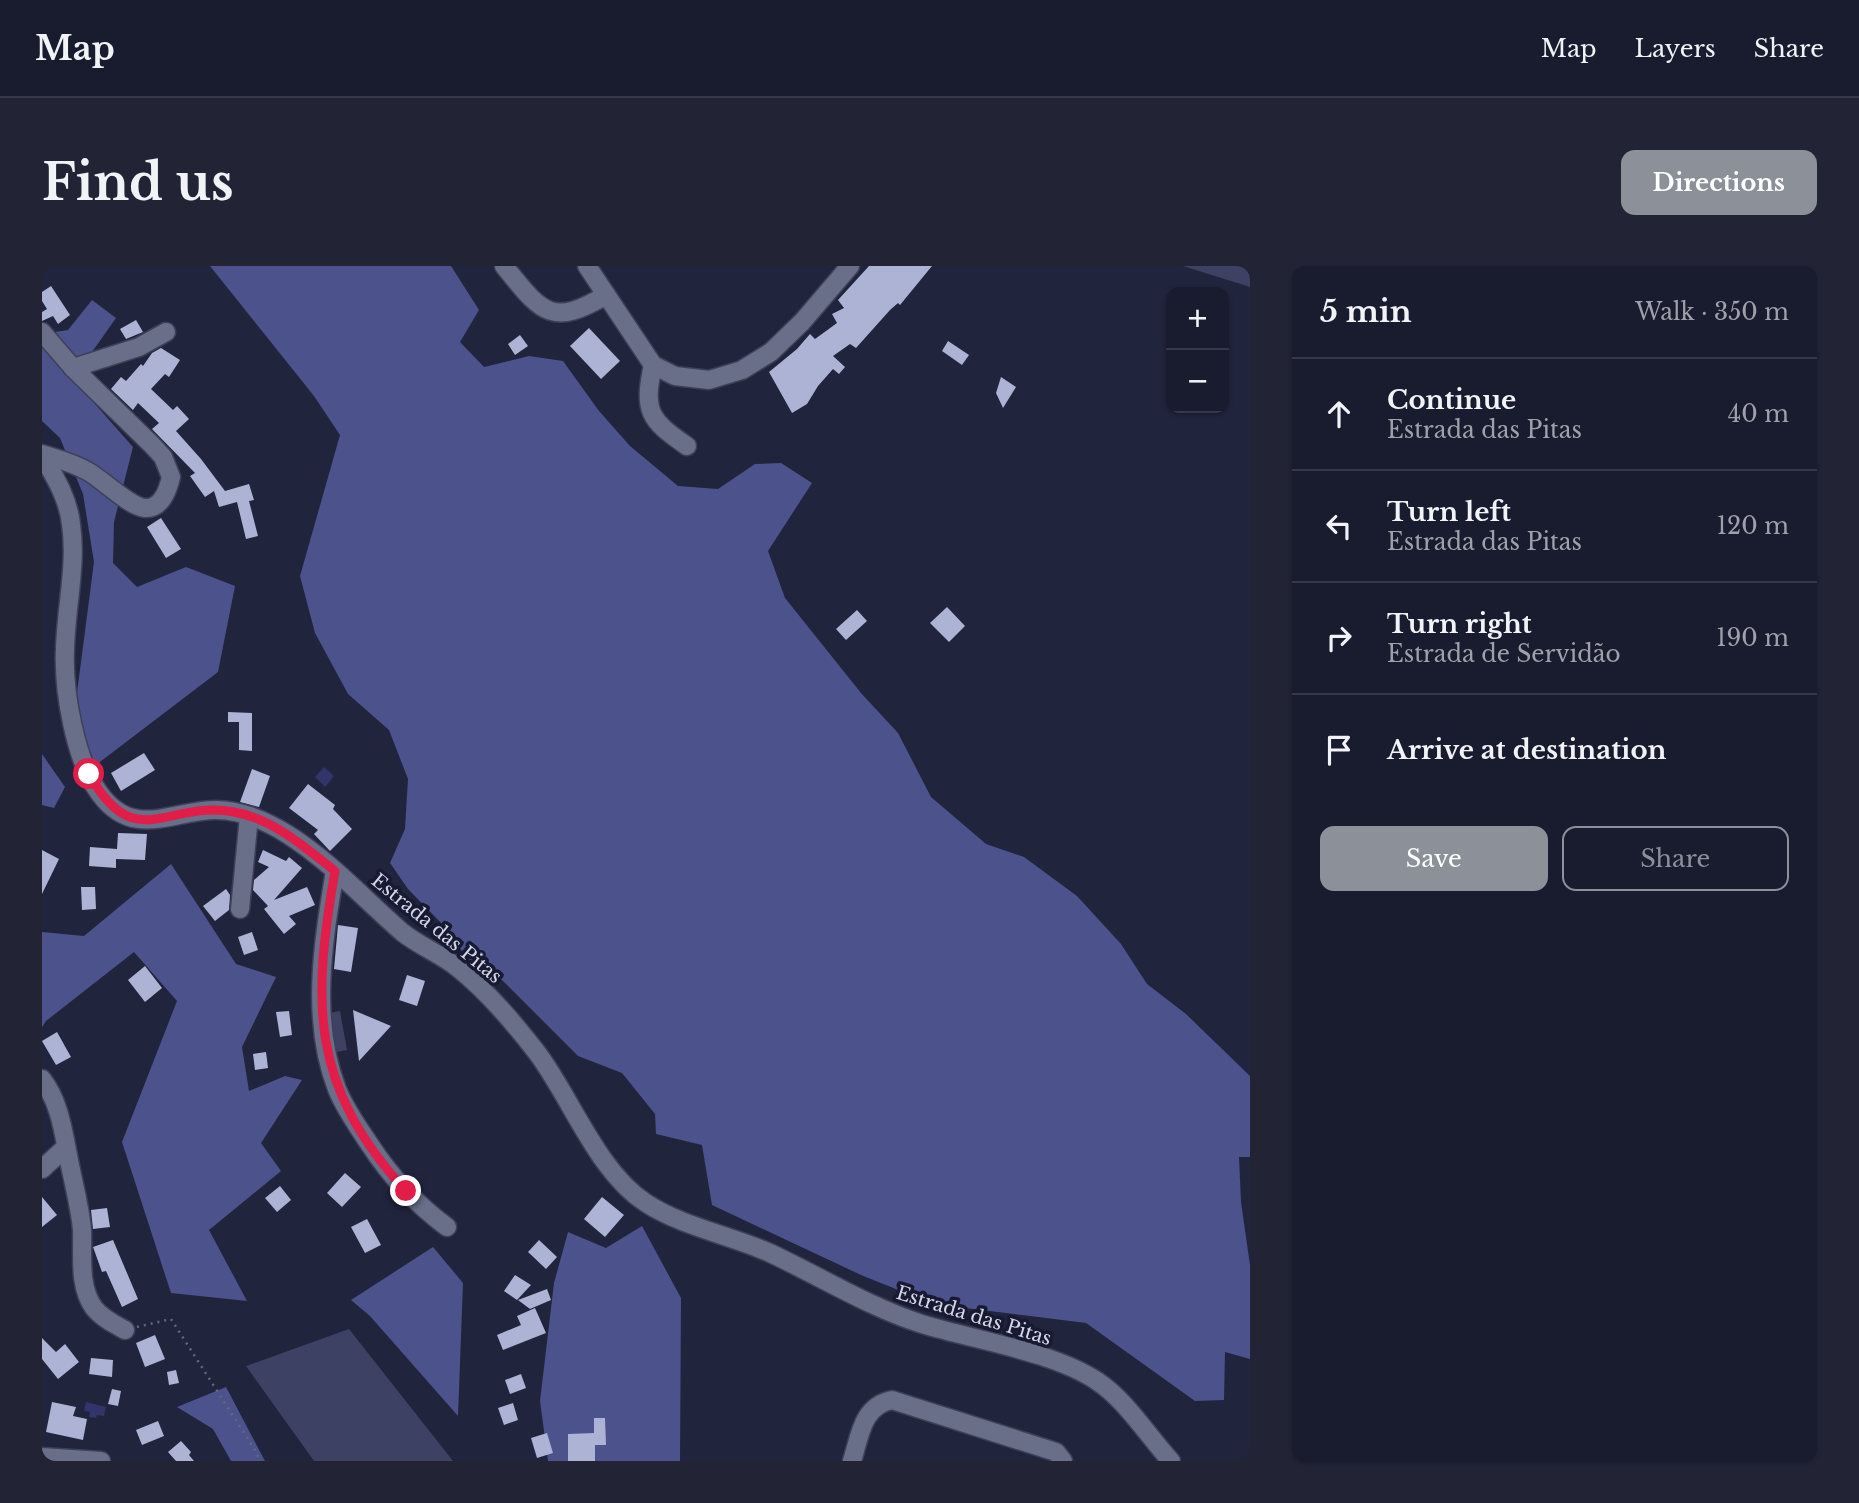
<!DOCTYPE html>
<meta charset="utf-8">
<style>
:root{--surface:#191b2e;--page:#222436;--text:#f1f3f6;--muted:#9fa1aa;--line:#37394a;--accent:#8c9099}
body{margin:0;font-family:"Libre Baskerville",serif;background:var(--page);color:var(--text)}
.controls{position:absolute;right:21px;top:21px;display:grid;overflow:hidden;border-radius:14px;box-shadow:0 2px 5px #0004}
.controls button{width:63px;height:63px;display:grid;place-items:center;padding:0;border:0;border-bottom:2px solid var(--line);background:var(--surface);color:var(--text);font:35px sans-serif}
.stop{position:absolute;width:21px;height:21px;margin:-16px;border:5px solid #e11d48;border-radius:50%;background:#fff}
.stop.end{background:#e11d48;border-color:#fff;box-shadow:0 2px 7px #0008}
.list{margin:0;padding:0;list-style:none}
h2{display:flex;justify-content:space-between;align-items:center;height:91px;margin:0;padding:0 28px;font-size:30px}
h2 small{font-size:23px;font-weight:400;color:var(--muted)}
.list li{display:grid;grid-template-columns:46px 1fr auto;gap:21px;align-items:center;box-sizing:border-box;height:112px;padding:0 28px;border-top:2px solid var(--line)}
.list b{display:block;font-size:26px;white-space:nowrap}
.list p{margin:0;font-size:23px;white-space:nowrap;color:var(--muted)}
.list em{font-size:23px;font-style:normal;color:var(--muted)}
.actions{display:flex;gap:14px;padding:21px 28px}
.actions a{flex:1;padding:16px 0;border:2px solid var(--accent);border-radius:14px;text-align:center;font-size:24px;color:var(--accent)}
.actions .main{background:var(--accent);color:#fff}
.icon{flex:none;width:38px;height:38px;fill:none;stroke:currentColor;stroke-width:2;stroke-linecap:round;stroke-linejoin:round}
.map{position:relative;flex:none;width:1208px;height:1195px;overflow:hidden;border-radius:14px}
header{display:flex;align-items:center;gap:42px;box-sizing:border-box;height:98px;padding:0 35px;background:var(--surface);border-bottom:2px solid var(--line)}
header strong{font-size:33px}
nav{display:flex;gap:38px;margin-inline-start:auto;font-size:24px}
.intro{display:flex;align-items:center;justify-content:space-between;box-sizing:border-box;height:168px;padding:0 42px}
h1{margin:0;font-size:49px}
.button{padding:18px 32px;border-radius:14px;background:var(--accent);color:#fff;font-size:24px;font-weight:700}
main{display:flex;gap:42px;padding:0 42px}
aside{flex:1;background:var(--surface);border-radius:14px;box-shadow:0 2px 5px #0004}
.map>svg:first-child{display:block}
</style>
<header>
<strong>Map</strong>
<nav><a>Map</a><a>Layers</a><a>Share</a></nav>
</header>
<div class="intro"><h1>Find us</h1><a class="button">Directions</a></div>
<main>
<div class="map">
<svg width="1208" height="1195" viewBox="0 0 1208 1195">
<rect width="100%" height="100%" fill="#21243d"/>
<!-- green -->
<g fill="#3d4264">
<polygon points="1141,0 1208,0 1208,21"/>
<polygon points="298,745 305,784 289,787 282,748"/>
<polygon points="307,1063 411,1195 272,1195 204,1100"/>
</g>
<!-- forest -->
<g fill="#4c528c">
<polygon points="168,0 409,0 437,44 418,76 442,101 487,90 521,95 557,145 588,180 636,220 676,223 713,198 739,197 770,217 726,285 743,332 819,427 856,467 889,531 944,578 982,591 1035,630 1079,678 1105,718 1144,748 1208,810 1208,891 1197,891 1199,936 1208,999 1208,1093 1183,1086 1182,1134 1153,1135 1044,1057 891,1038 819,1009 670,939 660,879 614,868 613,848 580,807 536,790 460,714 430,700 405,663 366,623 348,597 363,563 366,513 347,464 306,428 273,367 258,310 298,169 272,130"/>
<polygon points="50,34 74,52 31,113 91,181 72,256 71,297 95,321 144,301 193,320 176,406 50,502 33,442 52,296 41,228 18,172 0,155 0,68 26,64"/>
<polygon points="0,488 23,521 12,542 0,539"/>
<polygon points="129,598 194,698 234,711 200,781 207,825 243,810 260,814 219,877 239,905 167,964 205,1035 129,1027 80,876 135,735 92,686 4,755 0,761 0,666 42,670"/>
<polygon points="600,960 639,1032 638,1195 506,1195 498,1135 512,1017 526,966 564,982"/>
<polygon points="391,981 421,1017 416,1150 328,1050 309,1034"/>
<polygon points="184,1121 223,1195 189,1195 171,1163 135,1141"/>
</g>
<!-- water -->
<g fill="#31356c">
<polygon points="282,501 292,510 283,521 273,511"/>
<polygon points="44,1136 64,1141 62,1150 55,1149 54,1152 47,1151 48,1146 42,1145"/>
</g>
<!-- building -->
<g fill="#adb3d4">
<polygon points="827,0 890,0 858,39 856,37 848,44 814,82 808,78 791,90 803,101 797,108 791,103 776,120 765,138 750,147 727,106 755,83 768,68 773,73 795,57 790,48 802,42 796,34"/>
<polygon points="9,20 28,49 16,58 11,50 0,55 0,46 5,43 0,35 0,26"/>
<polygon points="94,54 101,66 84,73 78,63"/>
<polygon points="547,62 578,95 559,113 528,80"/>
<polygon points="478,69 486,80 473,89 466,78"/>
<polygon points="906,75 927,89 920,99 900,85"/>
<polygon points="119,82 138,94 127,111 123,108 109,123 131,144 135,140 147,153 134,165 159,193 183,225 207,218 212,234 207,235 216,270 204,273 195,236 177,241 172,225 163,231 148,210 153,207 110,163 117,157 96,137 91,144 69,123 79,111 84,115 99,98 101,100 110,87"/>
<polygon points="959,111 974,121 961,142 954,127"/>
<polygon points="119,252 139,283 124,292 105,261"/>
<polygon points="905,341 923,360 907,376 888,357"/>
<polygon points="815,344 825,355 804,374 794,363"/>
<polygon points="186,446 210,447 210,485 197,484 197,456 186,456"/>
<polygon points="102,487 113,504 79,525 69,507"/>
<polygon points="210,503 228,510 217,541 198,536"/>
<polygon points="266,518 293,539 291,543 310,563 288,585 272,568 276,564 247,542"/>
<polygon points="76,567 105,568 103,594 74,593 74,602 47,600 48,581 75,583"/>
<polygon points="0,584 17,593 0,628"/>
<polygon points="221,584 244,595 247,591 260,602 232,634 265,621 273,639 247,650 254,658 242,668 222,643 226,640 211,624 212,614 227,601 216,596"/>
<polygon points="39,621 53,621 54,643 40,644"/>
<polygon points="184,623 188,629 187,644 173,655 161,640"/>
<polygon points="296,659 316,662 309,706 292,703"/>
<polygon points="210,666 216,684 202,689 196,671"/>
<polygon points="103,700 120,722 103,736 86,714"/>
<polygon points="365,709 383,715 375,740 357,734"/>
<polygon points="311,744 349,760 317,795"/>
<polygon points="247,745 250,769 238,771 234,746"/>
<polygon points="15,766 29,791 14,799 0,775"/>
<polygon points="224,786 226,802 213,804 211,788"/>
<polygon points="303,907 319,921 300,941 285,927"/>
<polygon points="238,920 249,934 235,946 223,932"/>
<polygon points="0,931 15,949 0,961"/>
<polygon points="560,931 582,949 563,971 542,953"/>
<polygon points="65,942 68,961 51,963 49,944"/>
<polygon points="325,953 339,979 323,987 309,961"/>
<polygon points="71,974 96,1033 80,1041 64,1005 60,1006 51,981"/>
<polygon points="497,974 515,991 504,1003 486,986"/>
<polygon points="473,1009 489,1019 475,1034 462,1025"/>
<polygon points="505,1023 509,1034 488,1043 476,1034"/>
<polygon points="493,1042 504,1067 461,1084 455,1069 479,1059 475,1050"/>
<polygon points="113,1069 123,1093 103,1101 94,1077"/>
<polygon points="0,1072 14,1086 23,1078 37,1096 16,1113 0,1093"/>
<polygon points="49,1092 71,1094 70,1111 47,1108"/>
<polygon points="134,1104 137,1117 127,1119 125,1106"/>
<polygon points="479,1108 484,1122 468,1128 463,1114"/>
<polygon points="70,1123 79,1125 76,1140 66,1138"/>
<polygon points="10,1136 34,1141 31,1150 45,1153 41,1174 4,1166"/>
<polygon points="471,1137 476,1154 462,1159 456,1142"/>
<polygon points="552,1152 563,1152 564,1179 553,1179 553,1195 526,1195 526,1168 552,1167"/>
<polygon points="116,1155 122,1170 100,1179 94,1164"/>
<polygon points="505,1167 511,1187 495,1192 489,1172"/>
<polygon points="139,1175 149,1186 147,1189 152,1195 134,1195 126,1186"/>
</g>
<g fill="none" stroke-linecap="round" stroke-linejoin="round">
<!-- minor casing -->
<g stroke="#3d4158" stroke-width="21">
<g id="minor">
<path d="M462,0C498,44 508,63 564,29"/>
<polyline points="545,0 611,99 633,110 667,114 700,104 729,86 760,56 808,0"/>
<path d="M0,66L31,102L110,179L121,191L129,211C126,224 119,243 103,242C88,241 61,214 47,206C32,197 16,193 0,188"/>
<path d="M611,99C601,145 607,154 645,180"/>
<polyline points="31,102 97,81 124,66"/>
<path d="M0,189C13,211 26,232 29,258C35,299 24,341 23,383C21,424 33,495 58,528C92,574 130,544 174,544C200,544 224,555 245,568C288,595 322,633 360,666C377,680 399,688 416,702C446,726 473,758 496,788C530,834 556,906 604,937C641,961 688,969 728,987C779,1011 827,1041 880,1058C932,1074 1012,1086 1055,1115C1085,1135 1105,1169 1129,1195"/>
<path d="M293,605C281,676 268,754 295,823C303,843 316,861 328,879C349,911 374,938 405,961"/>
<polyline points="198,643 207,550"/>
<path d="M0,813C20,839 22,873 29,904C33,923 38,943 40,963C41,988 36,1020 52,1042C60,1052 72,1058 83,1064"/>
<polyline points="0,903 24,881"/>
<polyline points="0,1191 59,1195"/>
<path d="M810,1195C818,1170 820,1140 850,1134L1014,1186L1021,1195"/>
</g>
</g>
<!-- path -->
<polyline stroke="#64687e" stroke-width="2.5" stroke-dasharray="2 5" stroke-linecap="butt" points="95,1061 129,1053 213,1184 218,1195"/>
<!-- minor -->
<use href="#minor" stroke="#696e89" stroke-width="18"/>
</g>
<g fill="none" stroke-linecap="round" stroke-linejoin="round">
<!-- route -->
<path stroke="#e11d48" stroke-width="9" d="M47,508C93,591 126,533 192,546C232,553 262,581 293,605C270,737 268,820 364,925"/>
</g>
<g text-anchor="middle" stroke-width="7" stroke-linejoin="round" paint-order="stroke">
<!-- street labels -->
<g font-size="19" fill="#d3d7e8" stroke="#171a32">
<text transform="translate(395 662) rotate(39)" y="7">Estrada das Pitas</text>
<text transform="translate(932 1049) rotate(17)" y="7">Estrada das Pitas</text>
</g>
</g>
</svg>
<div class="controls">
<button>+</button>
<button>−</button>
</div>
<div class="stop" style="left:47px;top:508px"></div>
<div class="stop end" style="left:364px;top:925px"></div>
</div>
<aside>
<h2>5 min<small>Walk · 350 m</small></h2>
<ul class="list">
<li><svg class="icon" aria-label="ahead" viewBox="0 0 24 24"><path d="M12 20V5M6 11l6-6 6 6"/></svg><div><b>Continue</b><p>Estrada das Pitas</p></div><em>40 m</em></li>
<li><svg class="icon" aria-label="left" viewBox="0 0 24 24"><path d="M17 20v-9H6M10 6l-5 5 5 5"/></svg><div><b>Turn left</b><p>Estrada das Pitas</p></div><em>120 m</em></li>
<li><svg class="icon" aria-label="right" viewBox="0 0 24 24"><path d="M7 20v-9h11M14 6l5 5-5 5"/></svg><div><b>Turn right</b><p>Estrada de Servidão</p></div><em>190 m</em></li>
<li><svg class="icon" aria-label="arrive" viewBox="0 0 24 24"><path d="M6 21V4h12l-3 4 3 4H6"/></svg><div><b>Arrive at destination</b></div></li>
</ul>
<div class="actions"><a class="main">Save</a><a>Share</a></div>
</aside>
</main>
